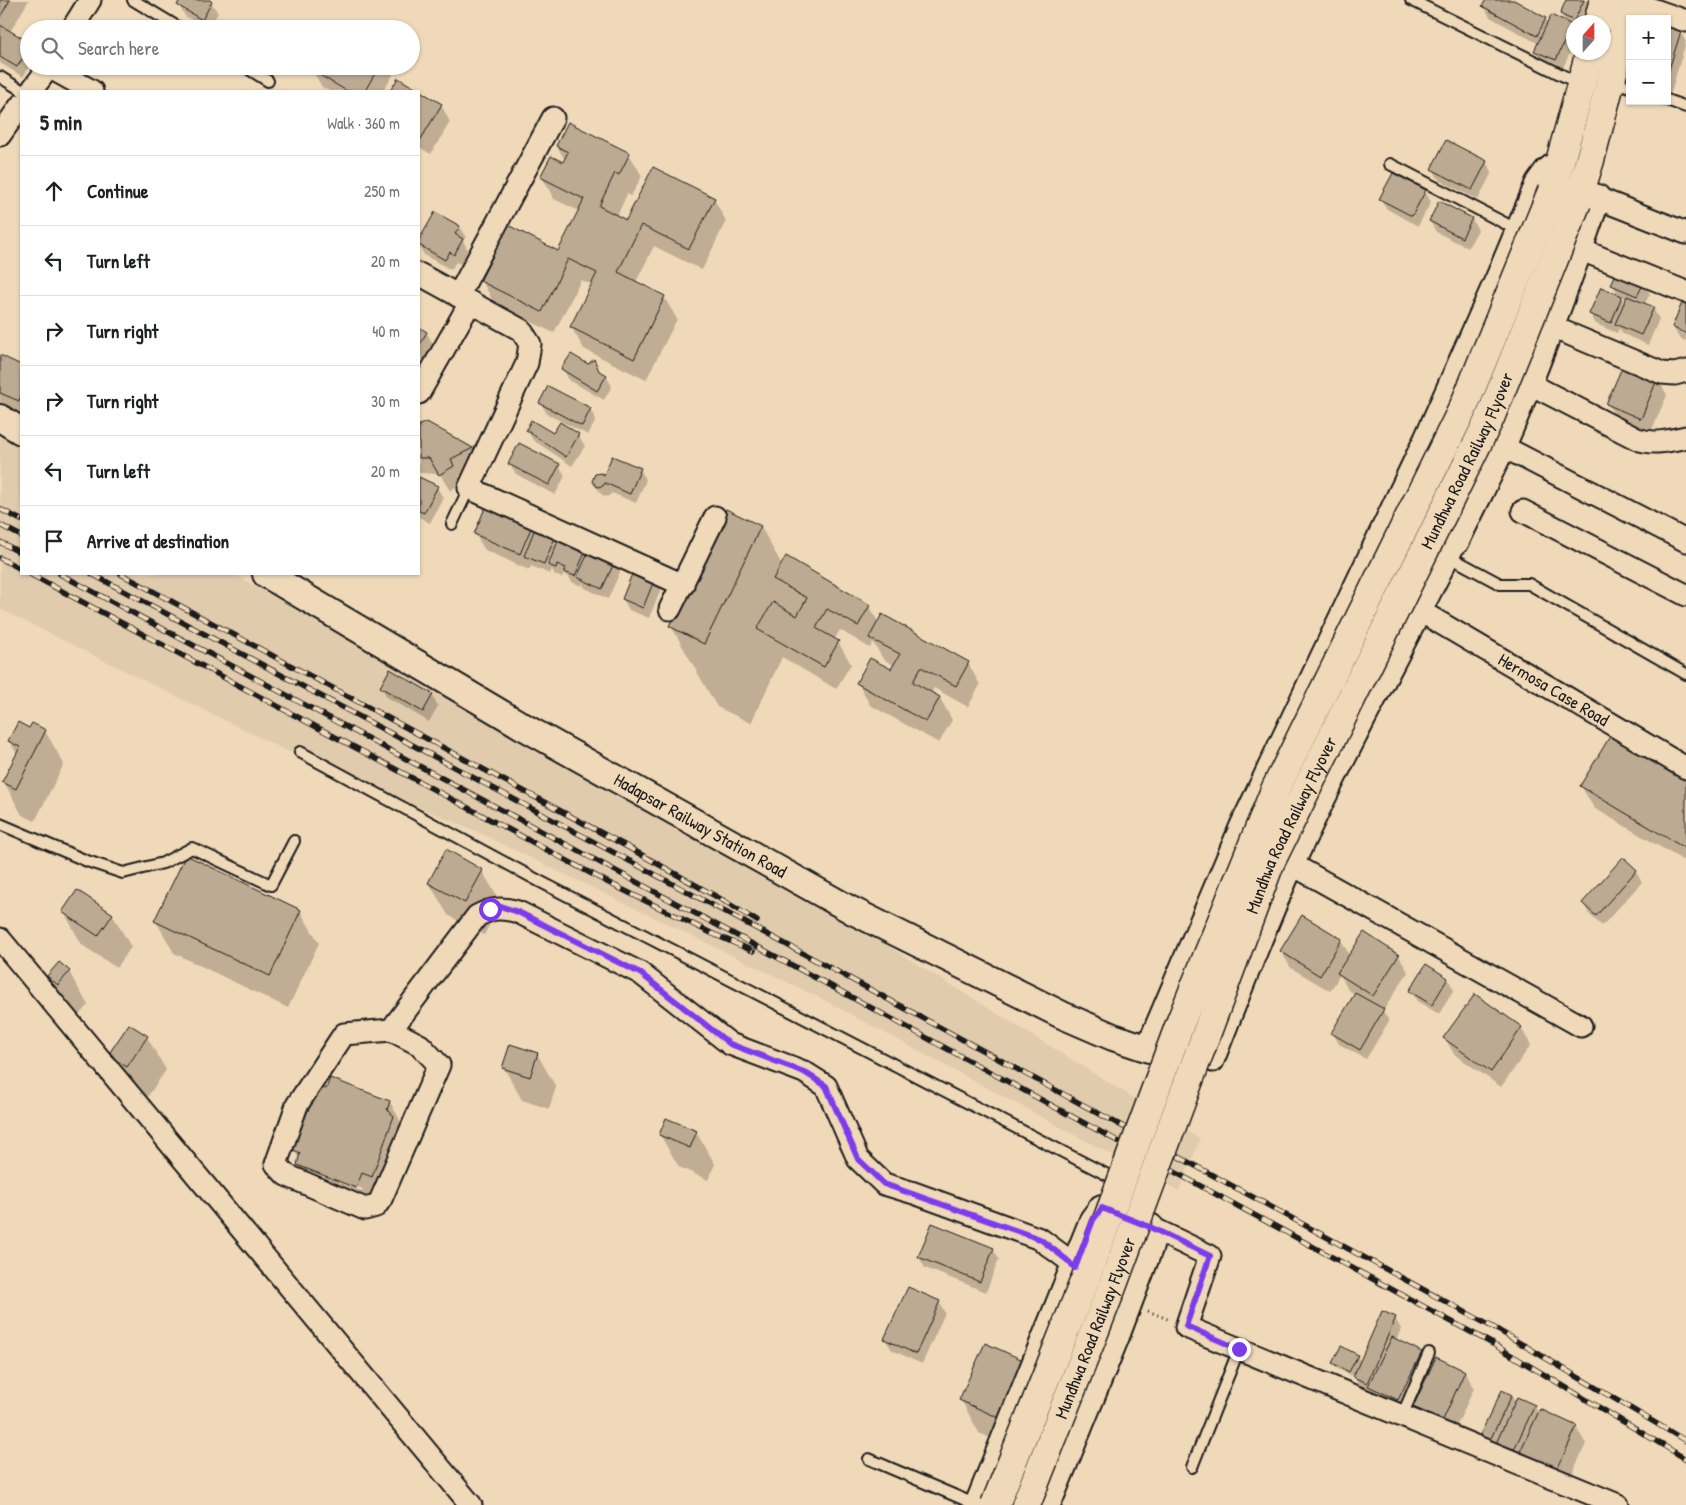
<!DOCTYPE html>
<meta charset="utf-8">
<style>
:root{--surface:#fff;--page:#f2f2f2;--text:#202124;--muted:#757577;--line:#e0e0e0}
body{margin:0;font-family:"Patrick Hand",sans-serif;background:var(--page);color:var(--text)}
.controls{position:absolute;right:15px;top:15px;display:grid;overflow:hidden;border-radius:0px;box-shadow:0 1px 4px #0004}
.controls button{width:45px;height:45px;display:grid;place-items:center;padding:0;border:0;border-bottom:1px solid var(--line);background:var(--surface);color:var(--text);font:25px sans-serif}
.compass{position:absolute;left:1566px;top:15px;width:45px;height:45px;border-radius:50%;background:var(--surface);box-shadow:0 1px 4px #0004;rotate:21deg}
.stop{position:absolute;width:15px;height:15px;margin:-11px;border:4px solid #7c3aed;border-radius:50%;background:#fff}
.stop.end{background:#7c3aed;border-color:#fff;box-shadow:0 1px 5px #0008}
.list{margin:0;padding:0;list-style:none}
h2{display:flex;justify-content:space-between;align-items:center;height:65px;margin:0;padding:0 20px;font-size:21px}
h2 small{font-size:16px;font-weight:400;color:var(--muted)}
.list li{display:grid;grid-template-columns:32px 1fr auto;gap:15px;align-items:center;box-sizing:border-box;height:70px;padding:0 20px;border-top:1px solid var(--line)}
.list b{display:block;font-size:19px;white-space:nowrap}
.list em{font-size:16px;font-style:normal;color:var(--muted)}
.icon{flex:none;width:28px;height:28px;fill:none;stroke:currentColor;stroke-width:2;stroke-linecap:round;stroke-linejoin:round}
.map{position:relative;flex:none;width:1686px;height:1505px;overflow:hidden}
.search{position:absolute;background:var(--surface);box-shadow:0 1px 4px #0004;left:20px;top:20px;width:400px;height:55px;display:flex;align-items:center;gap:12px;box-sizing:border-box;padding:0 18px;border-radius:28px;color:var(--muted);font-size:19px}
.panel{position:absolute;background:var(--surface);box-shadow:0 1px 4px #0004;left:20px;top:90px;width:400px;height:485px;border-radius:0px}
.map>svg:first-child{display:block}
</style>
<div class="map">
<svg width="1686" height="1505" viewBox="0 0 1686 1505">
<rect width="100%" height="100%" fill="#f0d9b8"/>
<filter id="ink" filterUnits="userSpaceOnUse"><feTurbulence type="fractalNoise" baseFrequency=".02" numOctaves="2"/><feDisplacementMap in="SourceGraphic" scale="10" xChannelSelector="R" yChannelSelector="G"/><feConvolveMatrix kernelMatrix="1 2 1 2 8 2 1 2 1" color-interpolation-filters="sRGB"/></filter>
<g filter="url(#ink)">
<!-- built -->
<polygon fill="#e0cbad" points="0,435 21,448 21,574 234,574 854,925 1200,1139 1179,1191 822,999 469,828 315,765 0,609"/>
<!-- shadow -->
<g fill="#0003" fill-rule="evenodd">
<polygon points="0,0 29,0 10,32 29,44 30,66 23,77 0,63"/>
<polygon points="182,0 207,0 211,2 218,13 208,29 185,16 179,5"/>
<polygon points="1487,0 1511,0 1545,19 1548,24 1567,24 1561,14 1568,0 1590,0 1593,4 1584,22 1574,22 1574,27 1571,26 1574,30 1574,44 1562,70 1542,61 1536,51 1539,44 1490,17 1484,6"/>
<polygon points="1667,29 1681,33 1686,42 1669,99 1667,98"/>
<polygon points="269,66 279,66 276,70"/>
<polygon points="315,66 390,66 394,73 383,91 330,91 322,87 312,70"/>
<polygon points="419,92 441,105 450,122 431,154 419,147"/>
<polygon points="557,146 629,154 642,176 631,196 627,194 617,216 627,221 714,199 726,221 702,270 654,246 636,282 664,297 677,319 646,380 584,349 571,327 592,285 581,280 554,333 494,303 482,281 559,252 579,211 554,199 542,177 563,164 565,160"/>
<polygon points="1486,162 1492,172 1478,200 1439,180 1433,169"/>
<polygon points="1425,191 1431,202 1418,226 1387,209 1381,199"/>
<polygon points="1440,202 1472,219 1478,230 1468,248 1436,232 1430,221"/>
<polygon points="435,213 459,227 466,237 463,241 468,250 461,264 456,262 451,270 424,255 419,245 419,243"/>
<path d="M1644,284L1650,294L1644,305L1653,308L1659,319L1648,345L1623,334L1619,328L1617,333L1596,324L1590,314L1619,296L1613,285ZM1621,296L1627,299L1625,304Z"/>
<polygon points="1685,300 1686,332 1680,330 1680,333 1686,335 1686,341 1679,338 1673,327"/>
<polygon points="419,328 426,332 436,349 428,362 420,358 419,359"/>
<polygon points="0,357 21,366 21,414 0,404"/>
<polygon points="593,361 600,372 606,376 612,386 604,400 569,380 563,369 588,365"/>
<polygon points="1657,378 1667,395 1650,434 1617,420 1608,404"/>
<polygon points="541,403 590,409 596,420 588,435 547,414"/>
<polygon points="427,423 472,448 481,464 459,476 463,482 450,491 440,474 419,473 419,441 421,441"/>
<polygon points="560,424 578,435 585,446 572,466 533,440 527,430 554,435"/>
<polygon points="510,464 559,465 565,476 555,495 516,474"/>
<polygon points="640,469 646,480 636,503 612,493 607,497 601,494 593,481 605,477"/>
<polygon points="419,478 437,487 443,498 430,523 419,517"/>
<polygon points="489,503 556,536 559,542 585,551 588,556 614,562 620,572 608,599 585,588 582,583 581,586 572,582 569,577 563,574 562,578 555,575 552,569 550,574 531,566 529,570 485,550 475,534"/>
<polygon points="727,511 761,527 782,565 869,606 879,623 968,663 980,685 968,707 934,688 931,693 940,698 952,720 939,743 870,705 858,683 891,671 895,666 883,659 873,642 870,648 840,630 834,640 838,642 851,664 836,689 782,657 751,723 717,707 671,626"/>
<polygon points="654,579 661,589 649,618 629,610 623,599"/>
<polygon points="391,671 432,695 438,706 429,722 387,697 381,687"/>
<polygon points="30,730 45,731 64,764 35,821 22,815 4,782 18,755 9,741"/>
<polygon points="1686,778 1686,862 1594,808 1581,786"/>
<polygon points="482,871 501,903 484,935 448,915 429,883"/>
<polygon points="1636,871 1642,882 1602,926 1589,914 1583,903"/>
<polygon points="300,911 319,943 288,1008 174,953 156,921"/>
<polygon points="64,912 112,914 131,947 117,968 82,945"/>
<polygon points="1302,917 1341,940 1350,956 1364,934 1399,956 1408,972 1383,1011 1389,1021 1366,1059 1339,1044 1333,1033 1355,994 1348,990 1340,975 1330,991 1291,968 1281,951"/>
<polygon points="60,964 69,972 88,1005 77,1017 68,1009 49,976"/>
<polygon points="1426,966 1448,979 1454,990 1439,1014 1417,1001 1411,991"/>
<polygon points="1475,996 1521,1028 1531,1045 1501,1087 1454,1054 1445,1038"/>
<polygon points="147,1037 166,1070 146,1099 110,1055"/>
<polygon points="537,1054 556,1087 549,1109 522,1100 504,1068"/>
<path d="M327,1091L390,1102L402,1124L369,1209L311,1187L298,1165L299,1159L294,1149ZM309,1169L363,1189L362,1191L309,1171Z"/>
<polygon points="696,1132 715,1164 708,1180 679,1167 660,1135"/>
<polygon points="933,1224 993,1249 999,1259 986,1292 925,1268 919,1257"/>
<polygon points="939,1302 945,1313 922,1364 892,1350 885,1339"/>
<polygon points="1395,1318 1401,1329 1396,1341 1421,1353 1431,1371 1465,1372 1474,1388 1452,1436 1424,1423 1413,1404 1407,1416 1374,1394 1360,1387 1353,1374 1352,1376 1336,1368 1333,1363 1357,1356 1361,1362"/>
<polygon points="985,1345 1025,1453 979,1433 961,1400"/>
<polygon points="1511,1396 1516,1403 1534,1406 1539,1414 1540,1411 1576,1427 1586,1444 1565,1489 1481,1437"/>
</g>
<!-- building -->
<g fill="#bcaa92" stroke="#1c1c1c">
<polygon points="0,0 10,0 0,17"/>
<polygon points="180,0 210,0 212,2 202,20 177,5"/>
<polygon points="1486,0 1514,0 1546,18 1537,36 1482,6"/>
<polygon points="1566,0 1584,0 1574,21 1560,14"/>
<polygon points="1551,15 1572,25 1556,60 1534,51"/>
<polygon points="238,23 248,29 234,29"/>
<polygon points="0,25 29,42 29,48 17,67 0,57"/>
<polygon points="1667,27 1681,31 1667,76"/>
<polygon points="313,66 379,66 365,91 347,91 311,70"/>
<polygon points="398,78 442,104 421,139 419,137 419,91 390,91"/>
<polygon points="568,122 630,153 619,175 615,173 599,206 626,220 653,167 715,198 689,249 641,225 618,272 665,296 634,359 570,327 597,273 568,259 542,312 480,281 508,225 558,251 584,199 540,177 551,156 563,162 568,152 556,146"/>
<polygon points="1446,140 1487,161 1472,190 1431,169"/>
<polygon points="1393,173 1426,190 1412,216 1379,199"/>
<polygon points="1439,201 1472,218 1462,238 1429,221"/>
<polygon points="435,212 460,226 455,234 463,239 454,255 450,252 445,260 419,245 419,240"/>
<polygon points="1616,273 1644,283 1637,296 1611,285"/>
<polygon points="1601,287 1622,296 1611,323 1589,314"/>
<polygon points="1627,296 1654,307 1641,335 1615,324"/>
<polygon points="1684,298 1686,299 1686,334 1672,327"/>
<polygon points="419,327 427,332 419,346"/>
<polygon points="571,354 588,364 594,359 599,371 607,375 597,391 561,369"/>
<polygon points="0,355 21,365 21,395 19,401 0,393"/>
<polygon points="1624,363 1658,377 1641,419 1606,404"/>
<polygon points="548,386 591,408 582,426 539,403"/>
<polygon points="531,420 553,433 560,422 579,434 566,457 526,430"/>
<polygon points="427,422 473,448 451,459 454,466 439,475 429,458 419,458 419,425"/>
<polygon points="519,443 560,464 549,485 508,464"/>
<polygon points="612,456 641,468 630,494 605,483 603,486 597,487 592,481 595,474 601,473 604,475"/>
<polygon points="419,477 438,486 424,513 419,511"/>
<polygon points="488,501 534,521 520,554 474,534"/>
<polygon points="726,509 761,526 704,644 669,626"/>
<polygon points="536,526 556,535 544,564 524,556"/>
<polygon points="559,539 586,550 575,576 564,572 566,568 557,564 556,568 548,565"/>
<polygon points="590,549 615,561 602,589 577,577"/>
<polygon points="786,556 870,605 858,626 827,609 816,628 839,641 824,667 757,629 773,602 797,616 807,598 773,579"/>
<polygon points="634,569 655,578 643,608 622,599"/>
<polygon points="882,614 969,662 956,686 921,667 913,682 940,697 926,722 856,683 870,658 891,669 900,654 869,638"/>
<polygon points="390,669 433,694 423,712 380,687"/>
<polygon points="18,722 29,728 32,723 46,730 16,789 2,782 20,747 8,741"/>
<polygon points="1612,733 1686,777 1686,849 1580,786"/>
<polygon points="446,849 483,870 465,903 428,883"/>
<polygon points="186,855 301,910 270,976 154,921"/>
<polygon points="1623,857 1637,870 1596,916 1582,903"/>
<polygon points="77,890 113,914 98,936 62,912"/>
<polygon points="1302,915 1342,939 1320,976 1280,951"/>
<polygon points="1364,932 1399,955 1373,996 1337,973"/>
<polygon points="59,962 70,971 58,985 47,976"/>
<polygon points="1426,964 1448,978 1432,1005 1409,991"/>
<polygon points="1355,993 1384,1009 1360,1050 1331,1033"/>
<polygon points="1475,994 1522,1027 1491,1072 1443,1038"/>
<polygon points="129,1024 148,1036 127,1067 108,1055"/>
<polygon points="510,1044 538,1053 530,1077 502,1068"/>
<polygon points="330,1078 390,1101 387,1110 394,1116 372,1177 362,1173 356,1188 297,1165 300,1153 292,1149 318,1086 326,1089"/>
<polygon points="666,1118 697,1131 690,1148 659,1135"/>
<polygon points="932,1223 994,1248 980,1282 918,1257"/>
<polygon points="908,1287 940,1301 916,1354 884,1339"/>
<polygon points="1382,1311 1396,1317 1367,1383 1353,1377"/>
<polygon points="1392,1337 1422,1352 1398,1400 1368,1386"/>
<polygon points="985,1343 1032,1364 1006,1421 959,1400"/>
<polygon points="1341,1346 1358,1355 1349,1372 1332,1363"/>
<polygon points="1436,1357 1465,1371 1443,1420 1413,1407"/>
<polygon points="1502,1390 1512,1395 1489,1442 1479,1437"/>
<polygon points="1517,1397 1535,1405 1510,1458 1493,1450"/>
<polygon points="1540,1409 1577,1426 1555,1474 1518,1456"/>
</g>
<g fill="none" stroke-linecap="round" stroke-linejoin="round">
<!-- service casing -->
<g stroke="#1c1c1c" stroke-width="14">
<g id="service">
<polyline points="133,0 181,29"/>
<polyline points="1411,0 1580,84"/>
<polyline points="244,66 268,81"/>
<polyline points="0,77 23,91"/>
<polyline points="1612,81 1630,87"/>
<polyline points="1667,100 1686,107"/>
<polyline points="1390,164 1518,230"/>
<polyline points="452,524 469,488"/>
<polyline points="1448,556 1500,584 1529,584 1686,674"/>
<polyline points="300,752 539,881 1121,1182"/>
<polyline points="0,824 87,861 123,873 163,863 192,848 271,885 294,841"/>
<polyline points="1402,1416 1429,1353"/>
<polyline points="869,1459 977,1505"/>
<polyline points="1192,1467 1239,1349"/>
</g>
</g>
<!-- minor casing -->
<g stroke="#1c1c1c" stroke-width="25">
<g id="minor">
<polyline points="1632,2 1686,21"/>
<polyline points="72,29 90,0"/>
<polyline points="49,67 92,91"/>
<polyline points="31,91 50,66"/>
<polyline points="0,135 21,105"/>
<polyline points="1597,198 1686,233"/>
<polyline points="1579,249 1686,292"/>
<polyline points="419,274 521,330 530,344 527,363 469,488 683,585"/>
<polyline points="458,296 553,118"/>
<polyline points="1550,326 1662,373 1675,374 1686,371"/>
<path d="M1528,383L1637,439C1654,445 1669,441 1686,437"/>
<polyline points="419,393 470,303"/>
<polyline points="1502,446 1686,541"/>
<polyline points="1523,511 1686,595"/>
<polyline points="670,609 715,517"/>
<path id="s1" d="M1420,611L1686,768"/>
<polyline points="1293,865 1581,1026"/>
<polyline points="0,939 471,1505"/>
<path d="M391,1030L420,1045L439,1065L381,1199L376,1206L365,1209L286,1175L276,1164L297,1105L344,1034L391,1030L477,916C492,908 501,907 518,912L640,973L730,1044L804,1072L826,1086L858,1159L884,1184L914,1193L1040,1239L1067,1259L1075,1268"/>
<path d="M1213,1061C1239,995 1264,929 1293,865C1343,755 1403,649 1456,541"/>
<polyline points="1150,1227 1210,1256 1186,1327 1618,1505"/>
</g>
</g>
<!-- tertiary casing -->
<g stroke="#1c1c1c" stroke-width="30">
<g id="tertiary">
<polyline points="0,418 21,431"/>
<path d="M1415,520L1456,541C1471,509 1488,477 1503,444C1538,364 1568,281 1597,198L1580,192"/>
<path id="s2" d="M266,574L524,727L851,910L1062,1015L1113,1037L1149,1049L1243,827L1427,440L1500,276L1539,183L1547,172L1560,162"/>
<polyline points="978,1505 1093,1220 1102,1208 1150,1227 1150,1246 1116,1336 1047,1505"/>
</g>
</g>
<!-- trunk casing -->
<g stroke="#1c1c1c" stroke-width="31">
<g id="trunk">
<polyline points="1598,22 1604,0"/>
<polyline points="1552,191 1590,52"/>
<polyline points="1577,202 1590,160 1632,0"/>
</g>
</g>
<!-- path -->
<polyline stroke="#1c1c1c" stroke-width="3" stroke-dasharray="1 4" stroke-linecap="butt" points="1148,1311 1170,1320"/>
<!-- service -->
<use href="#service" stroke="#f0d9b8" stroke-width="10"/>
<!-- minor -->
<use href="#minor" stroke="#f0d9b8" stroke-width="21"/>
<!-- tertiary -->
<use href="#tertiary" stroke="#f0d9b8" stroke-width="26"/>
<!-- trunk -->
<use href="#trunk" stroke="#f0d9b8" stroke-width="28"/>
<!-- rail casing -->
<g stroke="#1c1c1c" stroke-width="5.5">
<g id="rail">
<polyline points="0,509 21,520"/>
<polyline points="0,525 21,536"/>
<polyline points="0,542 21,553"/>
<polyline points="0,558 21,569"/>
<polyline points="30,574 607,882 711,933 753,951"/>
<polyline points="60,574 829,985 1491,1343 1686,1459"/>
<polyline points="92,574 836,971 1498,1330 1686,1441"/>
<polyline points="121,574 624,845 726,902 757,921"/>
</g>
</g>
<!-- rail -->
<use href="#rail" stroke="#f0d9b8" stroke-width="4" stroke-dasharray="11" stroke-linecap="butt"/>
<!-- trunk-bridge casing -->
<g stroke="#1c1c1c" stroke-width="31" stroke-linecap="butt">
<g id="trunk-bridge">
<polyline points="995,1505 1086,1277 1181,1021 1275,790 1464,406 1552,191"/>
<path id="s3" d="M1026,1505L1112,1287L1270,863L1490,418L1577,202"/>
</g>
</g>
<!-- trunk-bridge -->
<use href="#trunk-bridge" stroke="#f0d9b8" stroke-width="28"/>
</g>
</g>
<g fill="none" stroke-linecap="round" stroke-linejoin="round" filter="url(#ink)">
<!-- route -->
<polyline stroke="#7c3aed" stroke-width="6" points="490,909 503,907 518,912 640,973 730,1044 804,1072 826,1086 858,1159 884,1184 1040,1239 1067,1260 1075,1268 1093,1220 1102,1208 1150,1227 1210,1256 1186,1326 1239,1349"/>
</g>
<g text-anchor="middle" stroke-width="5" stroke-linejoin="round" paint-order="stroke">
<!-- street labels -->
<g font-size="18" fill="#1c1c1c" stroke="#f0d9b8">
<text dy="6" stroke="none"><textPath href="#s3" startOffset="1135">Mundhwa Road Railway Flyover</textPath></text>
<text dy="6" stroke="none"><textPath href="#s1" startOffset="155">Hermosa Case Road</textPath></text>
<text dy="6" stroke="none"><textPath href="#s2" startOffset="502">Hadapsar Railway Station Road</textPath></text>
<text dy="6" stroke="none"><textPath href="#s3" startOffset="730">Mundhwa Road Railway Flyover</textPath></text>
<text dy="6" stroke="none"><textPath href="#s3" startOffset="190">Mundhwa Road Railway Flyover</textPath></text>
</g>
</g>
</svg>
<div class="controls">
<button>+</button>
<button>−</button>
</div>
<svg class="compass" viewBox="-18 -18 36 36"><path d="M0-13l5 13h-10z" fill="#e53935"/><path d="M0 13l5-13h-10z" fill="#757577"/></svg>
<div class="stop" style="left:490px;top:909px"></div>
<div class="stop end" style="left:1239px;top:1349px"></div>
<div class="search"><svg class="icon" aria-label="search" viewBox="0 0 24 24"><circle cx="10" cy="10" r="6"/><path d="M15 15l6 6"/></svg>Search here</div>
<section class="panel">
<h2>5 min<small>Walk · 360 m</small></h2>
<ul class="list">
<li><svg class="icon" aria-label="ahead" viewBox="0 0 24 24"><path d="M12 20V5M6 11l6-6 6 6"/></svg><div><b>Continue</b></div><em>250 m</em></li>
<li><svg class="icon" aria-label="left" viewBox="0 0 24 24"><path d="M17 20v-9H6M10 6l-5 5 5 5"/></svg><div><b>Turn left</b></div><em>20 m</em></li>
<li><svg class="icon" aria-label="right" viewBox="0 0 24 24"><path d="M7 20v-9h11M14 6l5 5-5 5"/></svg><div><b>Turn right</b></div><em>40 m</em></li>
<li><svg class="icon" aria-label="right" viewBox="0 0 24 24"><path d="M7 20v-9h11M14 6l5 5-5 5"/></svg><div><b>Turn right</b></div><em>30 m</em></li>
<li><svg class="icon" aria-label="left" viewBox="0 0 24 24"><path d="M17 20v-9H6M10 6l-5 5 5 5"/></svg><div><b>Turn left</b></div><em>20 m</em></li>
<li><svg class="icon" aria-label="arrive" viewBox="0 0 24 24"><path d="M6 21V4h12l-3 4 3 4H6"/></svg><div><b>Arrive at destination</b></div></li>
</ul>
</section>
</div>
